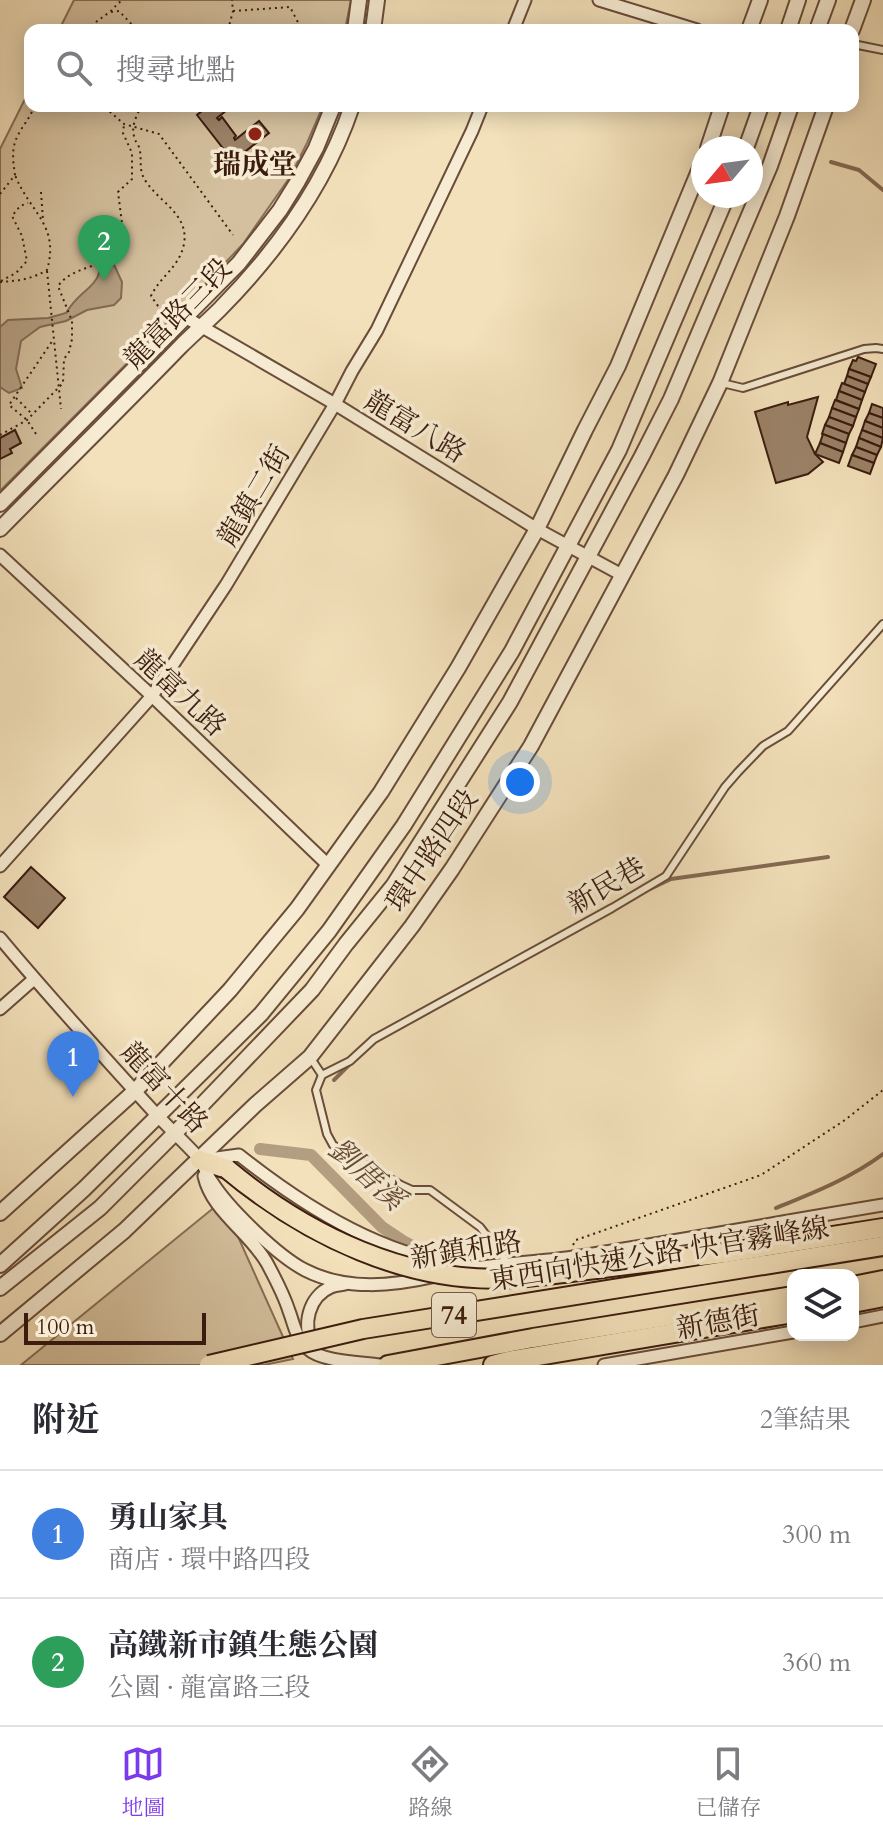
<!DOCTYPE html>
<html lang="zh-TW">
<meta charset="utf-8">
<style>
:root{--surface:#fff;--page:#f7f7f7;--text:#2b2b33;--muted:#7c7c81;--line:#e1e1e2;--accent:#7c3aed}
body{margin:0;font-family:Cardo,"Noto Serif TC",serif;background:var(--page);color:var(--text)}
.controls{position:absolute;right:24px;bottom:24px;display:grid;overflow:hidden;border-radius:16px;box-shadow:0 4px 20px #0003}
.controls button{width:72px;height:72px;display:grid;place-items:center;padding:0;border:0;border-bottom:2px solid var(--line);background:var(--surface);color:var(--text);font:40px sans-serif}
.compass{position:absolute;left:691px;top:136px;width:72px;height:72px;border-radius:50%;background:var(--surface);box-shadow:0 4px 20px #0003;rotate:241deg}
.scale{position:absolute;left:24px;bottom:20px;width:182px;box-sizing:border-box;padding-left:8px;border:4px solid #3b1c0f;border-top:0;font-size:22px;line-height:28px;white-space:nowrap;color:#3b1c0f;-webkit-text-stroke:6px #f7ecd3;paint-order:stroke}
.you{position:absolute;left:520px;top:782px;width:28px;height:28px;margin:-20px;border:6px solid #fff;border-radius:50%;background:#1a73e8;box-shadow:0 0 0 12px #1a73e833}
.badge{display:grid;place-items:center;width:52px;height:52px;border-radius:50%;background:var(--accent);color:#fff;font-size:26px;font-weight:700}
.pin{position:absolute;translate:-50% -66px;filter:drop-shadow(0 2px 4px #0008)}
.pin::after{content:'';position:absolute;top:42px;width:28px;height:24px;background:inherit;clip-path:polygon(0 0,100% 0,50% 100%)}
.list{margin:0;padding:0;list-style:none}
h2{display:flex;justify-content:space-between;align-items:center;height:104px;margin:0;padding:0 32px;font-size:34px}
h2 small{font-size:26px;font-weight:400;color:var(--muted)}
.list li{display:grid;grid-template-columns:52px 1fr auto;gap:24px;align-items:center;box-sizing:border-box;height:128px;padding:0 32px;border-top:2px solid var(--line)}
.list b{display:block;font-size:30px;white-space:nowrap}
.list p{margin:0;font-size:26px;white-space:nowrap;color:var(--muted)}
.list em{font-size:26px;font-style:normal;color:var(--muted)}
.icon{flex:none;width:44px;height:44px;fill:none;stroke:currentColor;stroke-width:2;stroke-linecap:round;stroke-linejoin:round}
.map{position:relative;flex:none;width:883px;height:1365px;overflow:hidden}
.search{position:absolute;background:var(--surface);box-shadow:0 4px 20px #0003;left:24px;right:24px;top:24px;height:88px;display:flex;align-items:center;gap:20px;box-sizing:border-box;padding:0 28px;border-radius:16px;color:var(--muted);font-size:30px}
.sheet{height:360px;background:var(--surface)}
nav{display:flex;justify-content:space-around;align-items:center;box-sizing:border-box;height:112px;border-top:2px solid var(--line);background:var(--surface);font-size:22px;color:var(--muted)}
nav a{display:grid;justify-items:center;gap:4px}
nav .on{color:var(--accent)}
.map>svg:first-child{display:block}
</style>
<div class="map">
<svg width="883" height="1365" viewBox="0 0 883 1365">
<rect width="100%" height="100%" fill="#f3e1bb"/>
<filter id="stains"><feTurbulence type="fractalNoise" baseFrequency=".0025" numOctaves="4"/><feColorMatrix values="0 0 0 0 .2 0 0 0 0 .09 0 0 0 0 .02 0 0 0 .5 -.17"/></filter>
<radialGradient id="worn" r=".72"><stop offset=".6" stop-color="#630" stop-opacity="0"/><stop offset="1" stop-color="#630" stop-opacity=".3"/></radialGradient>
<!-- green -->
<g fill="#d4c09e" stroke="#886e56" stroke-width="2">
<polygon points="74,0 351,0 345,30 59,30"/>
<polygon points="30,89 30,106 323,106 307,143 290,177 243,244 185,305 0,491 0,149"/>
<polygon points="222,1201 293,1359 264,1365 21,1365"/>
</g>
<!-- water -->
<path fill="#b49e81" stroke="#846a53" stroke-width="2" d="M104,243L122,282L121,298L114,305L87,310L66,321L40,327L21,341L16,369L22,388L9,393L0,387V327L8,320L48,318L66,313C84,282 104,293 101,246Z"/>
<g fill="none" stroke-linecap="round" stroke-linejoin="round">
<!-- stream -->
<g stroke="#846a53" stroke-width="4">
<polyline points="831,162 859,170 883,190"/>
<polyline points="650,889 671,879 828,857"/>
<polyline points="334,1080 353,1061"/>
<path d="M776,1208C813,1193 851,1178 883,1154"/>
</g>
<!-- canal -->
<polyline stroke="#b49e81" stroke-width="12" points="260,1149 311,1155 382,1227 403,1241 433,1257"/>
</g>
<!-- building -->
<g fill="#9b8268" stroke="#3b1c0f" stroke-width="2">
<polygon points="208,106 232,106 217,118 219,120 222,117 236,136 234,138 235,140 259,121 269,133 233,161 197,115"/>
<polygon points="858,357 876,364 871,377 849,369 853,360 856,361"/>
<polygon points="849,369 871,377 868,384 847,376"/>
<polygon points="847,376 868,384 865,392 844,384"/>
<polygon points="842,383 865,392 862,400 839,391"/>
<polygon points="839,391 862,400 859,409 836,400"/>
<polygon points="818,397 807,437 815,454 823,462 808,474 776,483 755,412 788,402 788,405"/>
<polygon points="835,400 859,409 856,417 832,408"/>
<polygon points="872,404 883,408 883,418 869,413"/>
<polygon points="832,408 856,417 853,426 829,417"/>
<polygon points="869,413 883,418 883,428 865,421"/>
<polygon points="829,417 853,426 849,434 825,425"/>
<polygon points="865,421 883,428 883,438 862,430"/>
<polygon points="825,425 849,434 846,443 822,434"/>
<polygon points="15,430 21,443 10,449 12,453 0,459 0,438"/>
<polygon points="862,430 883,438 881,447 859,438"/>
<polygon points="823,434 846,443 843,452 820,443"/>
<polygon points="859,438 881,447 877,455 856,447"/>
<polygon points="820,443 843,452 839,463 815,454"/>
<polygon points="856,447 877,455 874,463 852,455"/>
<polygon points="852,455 874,463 870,474 848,466"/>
<polygon points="31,867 65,898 38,928 4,897"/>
</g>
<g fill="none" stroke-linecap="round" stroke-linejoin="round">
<!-- service casing -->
<g stroke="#694d3a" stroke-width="10">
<g id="service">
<polyline points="853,44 883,50"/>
<polyline points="722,383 743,388 864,349 876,348 883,349"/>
<polyline points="310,1057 322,1075 350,1061 374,1039 612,908 666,876 725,787 738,772 763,746 788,731 883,624"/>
<polyline points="322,1075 316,1090 327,1134 333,1145 401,1185 412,1190 430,1190 480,1227 509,1265"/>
</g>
</g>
<!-- minor casing -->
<g stroke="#694d3a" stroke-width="15">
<g id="minor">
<polyline points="599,0 697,30"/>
<polyline points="513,30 525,0"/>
<polyline points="185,317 335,404 537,529 622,575"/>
<polyline points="0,555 152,696 328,865"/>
<polyline points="0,866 152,696 226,585 335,404 352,371 377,330 472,131 482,106"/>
<path d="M0,938C50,998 102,1055 154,1112C168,1127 183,1141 197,1156C204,1164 206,1174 212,1182C229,1209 278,1256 305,1270C346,1291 393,1286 436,1276"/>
<polyline points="0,1009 34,979"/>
<path d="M209,1159L239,1155C303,1206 384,1258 467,1265"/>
<path d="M204,1176C212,1212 251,1233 268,1265C276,1280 284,1295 289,1311C294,1324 296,1339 308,1349C323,1362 360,1362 380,1365"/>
<path d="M457,1271C495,1263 535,1263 573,1257C677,1241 780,1222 883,1205"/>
<polyline points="853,1322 883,1316"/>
<path d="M314,1345C301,1326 309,1296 331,1287C336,1285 341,1285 345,1284"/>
<polyline points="604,1365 793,1332"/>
</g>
</g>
<!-- tertiary casing -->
<g stroke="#694d3a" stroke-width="18">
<g id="tertiary">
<polyline points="355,30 359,0"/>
<polyline points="373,30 377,0"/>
<polyline points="749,30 760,0"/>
<polyline points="788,30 798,0"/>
<polyline points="817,30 828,0"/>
<polyline points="852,30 863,0"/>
<polyline points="708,148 722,106"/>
<polyline points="746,148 761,106"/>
<polyline points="0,504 239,263 280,210 298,181 316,148 333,106"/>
<path d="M0,529C60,468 121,408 180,347C193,334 207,322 220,309C277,251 326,184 352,106"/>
<polyline points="0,1213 135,1091 230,990 297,909 381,792 458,668 537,529 585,430 618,366 703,161"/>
<polyline points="0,1265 84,1189 261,1014 329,931 404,825 512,651 619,450 727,196"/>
<polyline points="0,1288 100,1208 175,1133 312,990 346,944 393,886 510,702 642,456 671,399 770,166 791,106"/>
<polyline points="0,1334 124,1231 255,1105 310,1057 412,926 452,869 531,746 676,475 720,383 787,216 826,106"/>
</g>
</g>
<!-- trunk casing -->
<g stroke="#3b1c0f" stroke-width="22">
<g id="trunk">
<polyline points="200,1160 227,1169"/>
<polyline points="611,1267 725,1253 883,1228"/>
<polyline points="701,1275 883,1246"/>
<polyline points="853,1286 883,1280"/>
<polyline points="853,1303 883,1297"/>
<polyline points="388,1365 533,1338 793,1296"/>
<polyline points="493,1365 508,1361 793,1313"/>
</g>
</g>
<!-- path -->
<g stroke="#3b1c0f" stroke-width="2" stroke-dasharray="2 4" stroke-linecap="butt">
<polyline points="233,11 290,7 302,30"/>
<polyline points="111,12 119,11 137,30"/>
<path d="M87,30C93,23 101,19 108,13C114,9 116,4 123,0"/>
<polyline points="228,30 233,11 232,0"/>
<polyline points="108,106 109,111 124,124 159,134 233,235"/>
<path d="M141,106C137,115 131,126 134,136C135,141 137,143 139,147C143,160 137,170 147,183C161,203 189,215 184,244C179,268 161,275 151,296L165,316"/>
<polyline points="41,192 43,220"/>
<path d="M0,194L15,175C13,161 11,148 18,135C23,125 31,117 34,106"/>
<polyline points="47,271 61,409"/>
<polyline points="1,281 16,273 27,261 22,236 12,216 20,206 28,203"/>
<path d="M0,282C18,281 32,279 47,270C60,225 30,213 15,175"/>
<polyline points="16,398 31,413"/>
<polyline points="36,434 27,420 9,405 53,340"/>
<path d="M0,435L27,420L63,383L64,359L69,352L72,339V321L58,286C74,264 109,268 125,247L118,192L132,179V153L123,133L124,124"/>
<polyline points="573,1245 576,1240 761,1175 845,1120 883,1090"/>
</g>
<!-- service -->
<use href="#service" stroke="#f7ecd3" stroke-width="6"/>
<!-- minor -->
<use href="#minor" stroke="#f7ecd3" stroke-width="11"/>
<!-- tertiary -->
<use href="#tertiary" stroke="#f7ecd3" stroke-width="14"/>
<!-- trunk -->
<use href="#trunk" stroke="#f3e1bb" stroke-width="18"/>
<!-- trunk-bridge casing -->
<g stroke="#3b1c0f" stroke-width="22" stroke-linecap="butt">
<g id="trunk-bridge">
<path d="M227,1169C306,1235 409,1285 513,1278C546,1276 579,1271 611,1267"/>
<polyline points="209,1365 363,1329 701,1275"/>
</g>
</g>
<!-- trunk-bridge -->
<use href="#trunk-bridge" stroke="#f3e1bb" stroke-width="18"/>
</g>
<!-- markers -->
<circle fill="#8f2418" stroke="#f7ecd3" stroke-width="3" cx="255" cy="134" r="8"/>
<g text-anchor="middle" stroke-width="7" stroke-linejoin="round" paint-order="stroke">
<!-- shield labels -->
<rect fill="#f7ecd3" stroke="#735a4a" stroke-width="2" x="432" y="1293" width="44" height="44" rx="6"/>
<g font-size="26" font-weight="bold" fill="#3b1c0f">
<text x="454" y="1324">74</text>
</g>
<!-- poi labels -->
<g font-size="28" font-weight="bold" fill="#3b1c0f" stroke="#f7ecd3">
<text x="255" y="174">瑞成堂</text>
</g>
<!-- street labels -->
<g font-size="28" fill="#3b1c0f" stroke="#f7ecd3">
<text transform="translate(177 313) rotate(-46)" y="10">龍富路三段</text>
<text transform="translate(416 426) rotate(31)" y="10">龍富八路</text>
<text transform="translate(253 495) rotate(-59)" y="10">龍鎮二街</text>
<text transform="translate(181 692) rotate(43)" y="10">龍富九路</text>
<text transform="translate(431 850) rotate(-56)" y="10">環中路四段</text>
<text transform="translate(606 885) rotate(-30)" y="10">新民巷</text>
<text transform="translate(165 1087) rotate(47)" y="10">龍富十路</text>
<text transform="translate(466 1249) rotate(-9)" y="10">新鎮和路</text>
<text transform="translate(659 1253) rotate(-9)" y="10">東西向快速公路 快官霧峰線</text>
<text transform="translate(718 1321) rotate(-10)" y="10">新德街</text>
</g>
<!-- water labels -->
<g font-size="30" font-style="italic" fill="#654a37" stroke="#f7ecd3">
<text transform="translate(367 1174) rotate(42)" y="10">劉厝溪</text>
</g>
</g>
<rect width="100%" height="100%" filter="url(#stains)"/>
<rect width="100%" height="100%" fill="url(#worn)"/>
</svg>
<div class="controls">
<button><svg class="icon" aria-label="layers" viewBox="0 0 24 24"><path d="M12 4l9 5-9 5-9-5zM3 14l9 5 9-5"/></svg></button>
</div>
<svg class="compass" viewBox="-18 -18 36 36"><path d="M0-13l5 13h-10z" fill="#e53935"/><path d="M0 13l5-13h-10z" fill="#7c7c81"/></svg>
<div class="scale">100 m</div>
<div class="you"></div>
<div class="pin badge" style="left:73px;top:1097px;background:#3f7fe0">1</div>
<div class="pin badge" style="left:104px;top:281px;background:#2e9e5b">2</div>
<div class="search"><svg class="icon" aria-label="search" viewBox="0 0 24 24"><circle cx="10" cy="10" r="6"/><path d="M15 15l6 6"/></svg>搜尋地點</div>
</div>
<section class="sheet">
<h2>附近<small>2筆結果</small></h2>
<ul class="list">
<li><span class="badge" style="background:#3f7fe0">1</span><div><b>勇山家具</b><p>商店 · 環中路四段</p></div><em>300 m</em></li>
<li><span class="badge" style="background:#2e9e5b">2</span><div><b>高鐵新市鎮生態公園</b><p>公園 · 龍富路三段</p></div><em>360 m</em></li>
</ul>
</section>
<nav>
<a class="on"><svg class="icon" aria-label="map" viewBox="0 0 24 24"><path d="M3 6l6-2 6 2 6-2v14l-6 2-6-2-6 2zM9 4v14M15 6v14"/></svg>地圖</a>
<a><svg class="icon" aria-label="directions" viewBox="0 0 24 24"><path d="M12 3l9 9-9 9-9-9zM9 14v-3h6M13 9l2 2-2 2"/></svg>路線</a>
<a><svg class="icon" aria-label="saved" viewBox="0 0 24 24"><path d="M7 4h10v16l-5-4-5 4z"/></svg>已儲存</a>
</nav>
